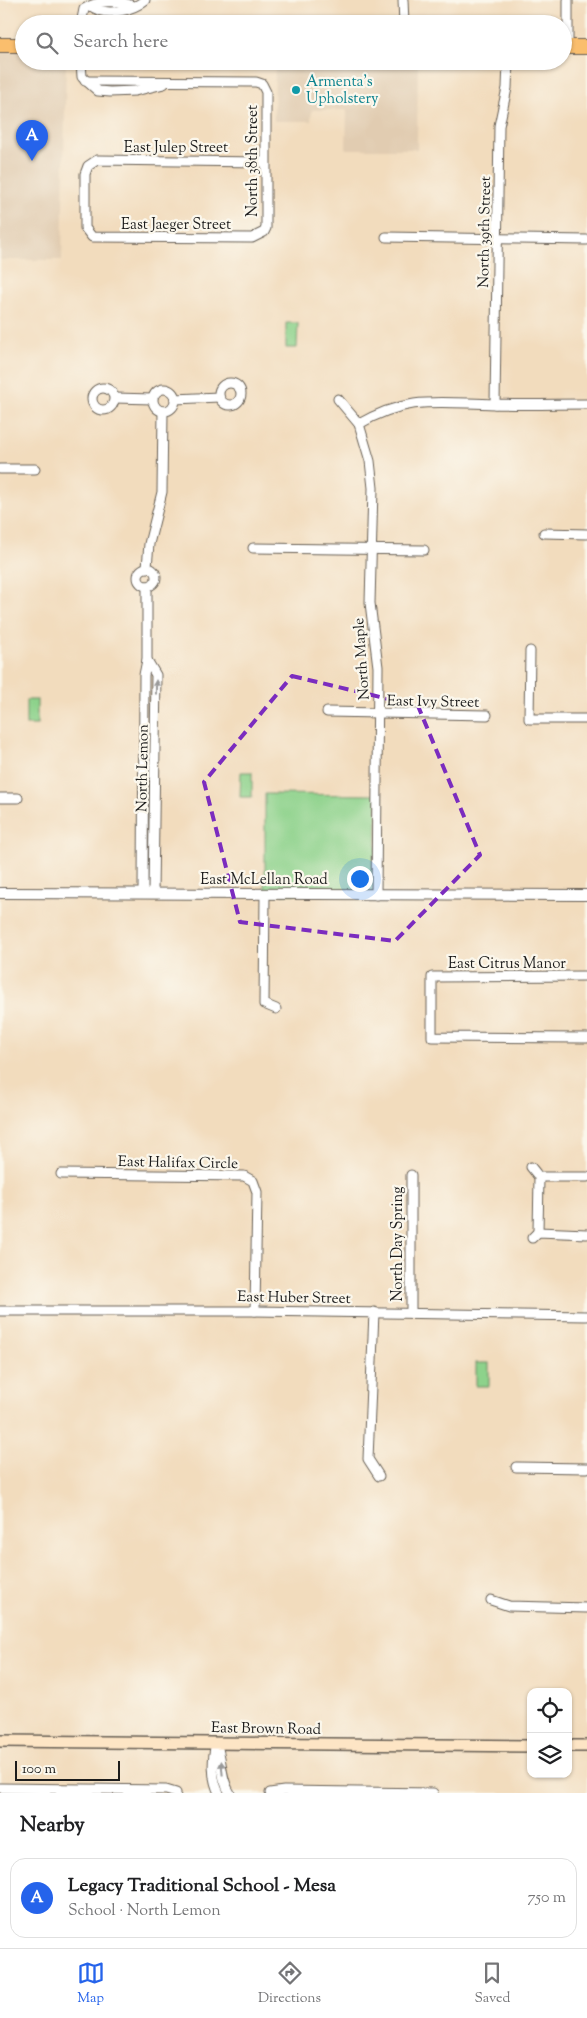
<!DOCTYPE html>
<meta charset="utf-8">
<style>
:root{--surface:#fff;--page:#f6f6f6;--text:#202124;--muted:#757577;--line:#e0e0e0;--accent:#2563eb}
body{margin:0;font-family:"Sorts Mill Goudy",serif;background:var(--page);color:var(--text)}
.controls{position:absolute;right:15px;bottom:15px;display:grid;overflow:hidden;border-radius:10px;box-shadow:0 1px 4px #0004}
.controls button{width:45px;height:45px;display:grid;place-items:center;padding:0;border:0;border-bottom:1px solid var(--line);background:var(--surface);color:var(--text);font:25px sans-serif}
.scale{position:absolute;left:15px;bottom:12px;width:105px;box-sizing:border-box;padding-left:5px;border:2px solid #1c1c1c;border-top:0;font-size:14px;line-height:18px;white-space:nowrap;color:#1c1c1c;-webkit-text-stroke:4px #fbf7ec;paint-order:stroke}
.you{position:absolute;left:359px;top:878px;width:18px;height:18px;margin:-12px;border:4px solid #fff;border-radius:50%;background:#1a73e8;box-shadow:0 0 0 8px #1a73e833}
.badge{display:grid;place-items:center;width:32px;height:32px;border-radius:50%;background:var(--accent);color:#fff;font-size:16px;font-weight:700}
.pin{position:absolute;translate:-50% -41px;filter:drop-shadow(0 1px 2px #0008)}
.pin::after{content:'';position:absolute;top:26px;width:18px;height:15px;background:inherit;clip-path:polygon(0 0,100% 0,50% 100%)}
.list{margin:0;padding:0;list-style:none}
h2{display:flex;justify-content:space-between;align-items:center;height:65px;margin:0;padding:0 20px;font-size:21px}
h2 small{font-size:16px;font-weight:400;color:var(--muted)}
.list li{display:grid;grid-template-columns:32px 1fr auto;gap:15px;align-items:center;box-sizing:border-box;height:80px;margin:0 10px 10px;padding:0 10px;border:1px solid var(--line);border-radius:15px}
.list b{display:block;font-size:19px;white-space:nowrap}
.list p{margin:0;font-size:16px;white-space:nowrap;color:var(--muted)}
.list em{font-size:16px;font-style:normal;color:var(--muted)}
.icon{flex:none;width:28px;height:28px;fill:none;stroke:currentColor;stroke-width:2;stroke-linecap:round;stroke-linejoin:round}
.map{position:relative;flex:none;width:587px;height:1793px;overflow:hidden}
.search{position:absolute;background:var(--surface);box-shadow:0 1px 4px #0004;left:15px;right:15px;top:15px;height:55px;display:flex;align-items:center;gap:12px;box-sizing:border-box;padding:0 18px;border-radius:28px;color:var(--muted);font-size:19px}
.sheet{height:155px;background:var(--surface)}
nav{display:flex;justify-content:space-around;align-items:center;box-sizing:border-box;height:70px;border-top:1px solid var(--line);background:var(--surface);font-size:14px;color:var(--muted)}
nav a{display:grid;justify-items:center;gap:2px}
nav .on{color:var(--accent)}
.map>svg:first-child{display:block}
</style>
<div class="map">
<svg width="587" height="1793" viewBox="0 0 587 1793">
<rect width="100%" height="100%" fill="#fbf7ec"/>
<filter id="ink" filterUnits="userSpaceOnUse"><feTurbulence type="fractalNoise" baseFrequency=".02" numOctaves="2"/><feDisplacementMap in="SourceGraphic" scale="10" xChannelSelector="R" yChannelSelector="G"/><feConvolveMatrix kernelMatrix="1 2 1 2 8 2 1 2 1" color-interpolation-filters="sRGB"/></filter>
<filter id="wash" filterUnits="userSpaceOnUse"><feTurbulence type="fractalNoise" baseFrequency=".0096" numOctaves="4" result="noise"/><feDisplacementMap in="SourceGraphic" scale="20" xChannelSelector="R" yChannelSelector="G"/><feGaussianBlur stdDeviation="1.12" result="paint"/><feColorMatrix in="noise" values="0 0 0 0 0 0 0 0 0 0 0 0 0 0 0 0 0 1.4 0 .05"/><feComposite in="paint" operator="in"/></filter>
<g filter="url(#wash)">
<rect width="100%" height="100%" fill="#f2dcbd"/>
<!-- built -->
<g fill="#e1ccb1">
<polygon points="0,45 24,45 24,61 66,61 62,260 0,260"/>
<polygon points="275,61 418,61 417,149 346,149 347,110 312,110 311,121 274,121"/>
</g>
<!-- green -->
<g fill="#8dd28b" stroke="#547754">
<polygon points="286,323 298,323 297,348 286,348"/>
<rect x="26" y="700" width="11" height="25"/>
<polygon points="241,772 252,772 252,797 240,797"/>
<polygon points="265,794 377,795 376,895 265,894"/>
<rect x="476" y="1363" width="13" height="23"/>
</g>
</g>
<g filter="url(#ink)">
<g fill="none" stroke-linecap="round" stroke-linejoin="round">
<!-- minor casing -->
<g stroke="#675f54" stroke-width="11">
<g id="minor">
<polyline points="403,0 404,24"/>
<path d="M91,6C105,17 132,11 145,0"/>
<path d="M81,24L84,9C98,0 117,0 133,6"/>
<polyline points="568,47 568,0"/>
<polyline points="81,61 82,77 98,91 110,92 135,91 164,84"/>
<polyline points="85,81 256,82 262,84 266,92 266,228 264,232 252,238 92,237 85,228 85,174 88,166 97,160 266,162"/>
<polyline points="386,237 587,240"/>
<circle cx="230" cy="394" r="11"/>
<circle cx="103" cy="399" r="11"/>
<circle cx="164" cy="400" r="11"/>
<polyline points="115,398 152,399"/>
<polyline points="175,399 219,397"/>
<polyline points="338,399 359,424 370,461 373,488 370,603 378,667 376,895"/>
<polyline points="495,404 499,126 507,88 508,61"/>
<path d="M359,424C409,395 440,403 494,404C525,405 556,404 587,404"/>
<polyline points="0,469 35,469"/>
<polyline points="544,533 587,534"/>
<polyline points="253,548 424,550"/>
<polyline points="147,567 149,544 162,492 163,411"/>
<circle cx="147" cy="577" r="9"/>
<polyline points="530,651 529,719 587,719"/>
<polyline points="147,660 156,675 153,893"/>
<polyline points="327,712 487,715"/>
<polyline points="0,798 18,798"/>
<polyline points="143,893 144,675 147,660 147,586"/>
<polyline points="265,894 264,1004 276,1009"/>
<polyline points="587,976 432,977 432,1037 587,1038"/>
<polyline points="531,1167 539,1177 587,1177"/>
<polyline points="61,1174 244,1176 253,1181 257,1192 255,1311"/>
<polyline points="411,1175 411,1313"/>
<polyline points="538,1232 539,1177"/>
<polyline points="532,1238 538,1232 587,1234"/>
<polyline points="0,1311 255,1311 587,1316"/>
<polyline points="374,1312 368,1459 379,1476"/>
<polyline points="516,1467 587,1468"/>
<polyline points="491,1600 509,1606 587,1608"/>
<path d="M216,1743C223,1760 220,1778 230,1793"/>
<path d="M216,1743C212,1760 211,1777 219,1793"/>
<polyline points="0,1788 166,1790 176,1793"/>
<polyline points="270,1793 284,1791 433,1793"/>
</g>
</g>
<!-- tertiary casing -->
<g stroke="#675f54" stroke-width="12">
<polyline id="tertiary" points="0,893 587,895"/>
</g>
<!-- secondary casing -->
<g stroke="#675f54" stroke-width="14">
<g id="secondary">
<polyline points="0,1741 531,1746"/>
<polyline points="568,1746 587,1746"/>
</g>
</g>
<!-- primary casing -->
<g stroke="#675f54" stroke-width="16">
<g id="primary">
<polyline points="0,45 24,45"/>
<polyline points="563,47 587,47"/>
</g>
</g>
<!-- minor -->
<use href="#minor" stroke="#fff" stroke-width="9"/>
<!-- tertiary -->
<use href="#tertiary" stroke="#fff" stroke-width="10"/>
<!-- secondary -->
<use href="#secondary" stroke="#fde5c5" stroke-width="11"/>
<!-- primary -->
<use href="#primary" stroke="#fabe6d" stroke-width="14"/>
</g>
<!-- one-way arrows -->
<defs><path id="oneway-solid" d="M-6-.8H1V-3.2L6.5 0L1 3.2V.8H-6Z" transform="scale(1.25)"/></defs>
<g fill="#999">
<use href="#oneway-solid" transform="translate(156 687) rotate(-90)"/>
<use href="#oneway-solid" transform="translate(222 1768) rotate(-95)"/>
</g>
</g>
<!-- marked area -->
<path fill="none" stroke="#7b2cbf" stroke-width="4" stroke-dasharray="10 6" stroke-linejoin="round" d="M292,676L418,706L480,855L395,941L240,922L204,782Z"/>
<!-- markers -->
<circle fill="#0f9aa8" stroke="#fbf7ec" stroke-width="2" cx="296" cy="90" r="5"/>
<g text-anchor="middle" stroke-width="4.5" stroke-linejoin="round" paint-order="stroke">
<!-- culture labels -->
<g font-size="15" fill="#0d838f" stroke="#fbf7ec" text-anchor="start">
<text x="306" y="86">Armenta's<tspan x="306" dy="17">Upholstery</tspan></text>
</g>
<!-- street labels -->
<g font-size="15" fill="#1c1c1c" stroke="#fbf7ec">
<text x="176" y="152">East Julep Street</text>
<text transform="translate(252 161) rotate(-90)" y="5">North 38th Street</text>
<text x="176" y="229">East Jaeger Street</text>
<text transform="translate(484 232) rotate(-89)" y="5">North 39th Street</text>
<text transform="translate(361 659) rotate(-94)" y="5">North Maple</text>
<text transform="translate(433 701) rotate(1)" y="5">East Ivy Street</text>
<text transform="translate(142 768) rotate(-89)" y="5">North Lemon</text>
<text x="264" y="884">East McLellan Road</text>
<text x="507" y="968">East Citrus Manor</text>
<text transform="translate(178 1162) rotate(1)" y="5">East Halifax Circle</text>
<text transform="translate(397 1244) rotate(-90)" y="5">North Day Spring</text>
<text transform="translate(294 1297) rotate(1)" y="5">East Huber Street</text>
<text transform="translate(266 1728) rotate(1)" y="5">East Brown Road</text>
</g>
</g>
</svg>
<div class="controls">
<button><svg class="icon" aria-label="locate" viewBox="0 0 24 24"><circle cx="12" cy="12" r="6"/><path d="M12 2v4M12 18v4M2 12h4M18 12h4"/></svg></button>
<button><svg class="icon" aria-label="layers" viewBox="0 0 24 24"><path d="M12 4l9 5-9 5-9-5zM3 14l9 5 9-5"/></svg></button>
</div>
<div class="scale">100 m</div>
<div class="you"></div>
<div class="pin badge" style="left:32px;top:161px">A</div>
<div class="search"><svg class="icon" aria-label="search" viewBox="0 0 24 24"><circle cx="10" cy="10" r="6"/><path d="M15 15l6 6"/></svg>Search here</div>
</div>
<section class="sheet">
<h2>Nearby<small></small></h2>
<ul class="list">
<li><span class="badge">A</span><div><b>Legacy Traditional School - Mesa</b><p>School · North Lemon</p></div><em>750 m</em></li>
</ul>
</section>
<nav>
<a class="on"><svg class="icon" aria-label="map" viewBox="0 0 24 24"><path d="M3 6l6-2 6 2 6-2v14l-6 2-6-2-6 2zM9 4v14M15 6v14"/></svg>Map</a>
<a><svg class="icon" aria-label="directions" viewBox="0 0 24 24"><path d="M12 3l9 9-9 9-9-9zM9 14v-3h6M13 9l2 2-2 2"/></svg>Directions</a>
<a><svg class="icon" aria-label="saved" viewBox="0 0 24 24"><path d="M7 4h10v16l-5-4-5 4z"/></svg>Saved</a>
</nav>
